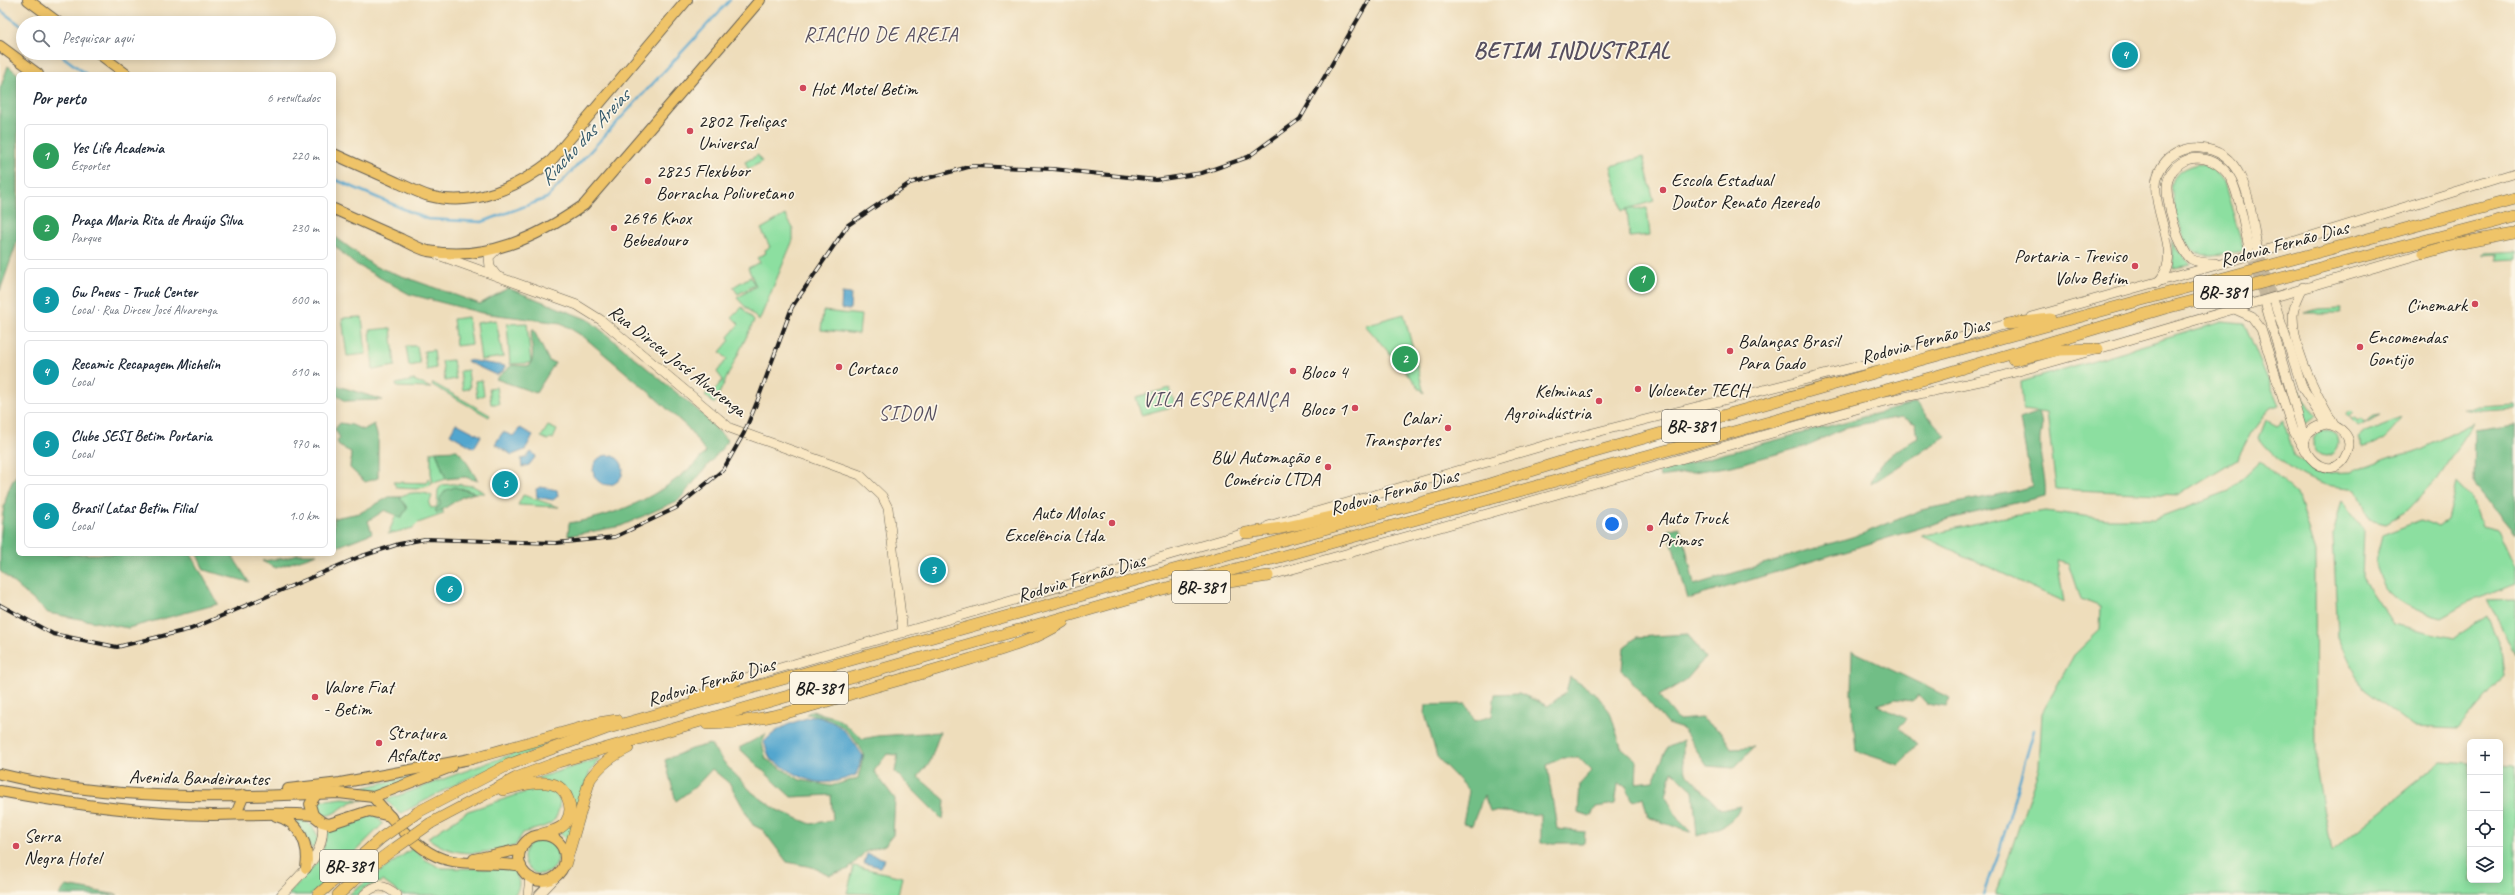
<!DOCTYPE html>
<html lang="pt">
<meta charset="utf-8">
<style>
:root{--surface:#fff;--page:#f6f6f7;--text:#1f2937;--muted:#747a83;--line:#e0e1e3;--accent:#d1495b}
body{margin:0;font-family:Caveat,sans-serif;background:var(--page);color:var(--text)}
.controls{position:absolute;right:12px;bottom:12px;display:grid;overflow:hidden;border-radius:6px;box-shadow:0 2px 10px #0003}
.controls button{width:36px;height:36px;display:grid;place-items:center;padding:0;border:0;border-bottom:1px solid var(--line);background:var(--surface);color:var(--text);font:20px sans-serif}
.you{position:absolute;left:1612px;top:524px;width:14px;height:14px;margin:-10px;border:3px solid #fff;border-radius:50%;background:#1a73e8;box-shadow:0 0 0 6px #1a73e833}
.badge{display:grid;place-items:center;width:26px;height:26px;border-radius:50%;background:var(--accent);color:#fff;font-size:13px;font-weight:700}
.pin{position:absolute;translate:-50% -50%;border:2px solid #fff;box-shadow:0 1px 4px #0006}
.list{margin:0;padding:0;list-style:none}
h2{display:flex;justify-content:space-between;align-items:center;height:52px;margin:0;padding:0 16px;font-size:17px}
h2 small{font-size:13px;font-weight:400;color:var(--muted)}
.list li{display:grid;grid-template-columns:26px 1fr auto;gap:12px;align-items:center;box-sizing:border-box;height:64px;margin:0 8px 8px;padding:0 8px;border:1px solid var(--line);border-radius:6px}
.list b{display:block;font-size:15px;white-space:nowrap}
.list p{margin:0;font-size:13px;white-space:nowrap;color:var(--muted)}
.list em{font-size:13px;font-style:normal;color:var(--muted)}
.icon{flex:none;width:22px;height:22px;fill:none;stroke:currentColor;stroke-width:2;stroke-linecap:round;stroke-linejoin:round}
.map{position:relative;flex:none;width:2515px;height:895px;overflow:hidden}
.search{position:absolute;background:var(--surface);box-shadow:0 2px 10px #0003;left:16px;top:16px;width:320px;height:44px;display:flex;align-items:center;gap:10px;box-sizing:border-box;padding:0 14px;border-radius:22px;color:var(--muted);font-size:15px}
.panel{position:absolute;background:var(--surface);box-shadow:0 2px 10px #0003;left:16px;top:72px;width:320px;height:484px;border-radius:6px}
.map>svg:first-child{display:block}
</style>
<div class="map">
<svg width="2515" height="895" viewBox="0 0 2515 895">
<rect width="100%" height="100%" fill="#fcf5e5"/>
<filter id="ink" filterUnits="userSpaceOnUse"><feTurbulence type="fractalNoise" baseFrequency=".025" numOctaves="2"/><feDisplacementMap in="SourceGraphic" scale="8" xChannelSelector="R" yChannelSelector="G"/><feConvolveMatrix kernelMatrix="1 2 1 2 8 2 1 2 1" color-interpolation-filters="sRGB"/></filter>
<filter id="wash" filterUnits="userSpaceOnUse"><feTurbulence type="fractalNoise" baseFrequency=".012" numOctaves="4" result="noise"/><feDisplacementMap in="SourceGraphic" scale="16" xChannelSelector="R" yChannelSelector="G"/><feGaussianBlur stdDeviation="0.9" result="paint"/><feColorMatrix in="noise" values="0 0 0 0 0 0 0 0 0 0 0 0 0 0 0 0 0 1.4 0 .05"/><feComposite in="paint" operator="in"/></filter>
<g filter="url(#wash)">
<rect width="100%" height="100%" fill="#edb"/>
<!-- green -->
<g fill="#8cdfa0" stroke="#547e5e">
<polygon points="758,155 762,162 748,169 745,162"/>
<polygon points="1643,157 1654,201 1627,209 1647,208 1650,235 1630,237 1627,210 1622,211 1611,166"/>
<path d="M2198,164L2212,167L2224,182L2244,251C2231,252 2207,259 2195,252C2183,244 2169,197 2172,183C2175,171 2188,166 2198,164Z"/>
<polygon points="785,215 793,228 793,240 759,321 737,298 756,286 748,268 760,262 757,258 766,253 765,250 770,247 761,229"/>
<polygon points="2173,240 2177,249 2191,265 2173,268"/>
<polygon points="2515,252 2515,259 2496,260 2496,255 2483,256 2483,254"/>
<polygon points="750,277 755,285 738,294 733,287"/>
<polygon points="742,307 754,321 714,404 705,395 708,392 711,394 723,380 717,372 727,359 720,352 730,340 728,337 739,324 732,317"/>
<polygon points="2342,308 2341,313 2304,313 2318,309"/>
<polygon points="823,311 861,315 859,334 821,330"/>
<polygon points="1404,314 1424,393 1365,325"/>
<polygon points="362,317 366,354 347,356 342,318"/>
<polygon points="468,317 472,344 456,346 453,319"/>
<polygon points="496,320 503,357 481,360 476,323"/>
<polygon points="2221,322 2244,324 2279,405 2270,408 2251,433 2237,459 2178,495 2056,489 2047,413 2023,410 2021,382"/>
<polygon points="527,323 531,363 510,364 507,324"/>
<polygon points="391,328 395,366 373,370 370,330"/>
<polygon points="406,346 417,346 420,364 409,366"/>
<polygon points="434,350 436,368 427,370 424,351"/>
<polygon points="453,360 456,379 445,381 442,361"/>
<polygon points="468,370 470,388 463,390 460,371"/>
<polygon points="414,380 431,388 397,387 396,384"/>
<polygon points="482,380 484,395 477,398 475,381"/>
<polygon points="2293,381 2316,416 2304,425"/>
<polygon points="433,383 490,415 489,417 432,385"/>
<polygon points="496,387 499,404 491,404 489,388"/>
<polygon points="1170,388 1175,406 1141,415 1136,397"/>
<polygon points="2515,405 2515,409 2481,411 2464,408"/>
<polygon points="2351,411 2353,413 2349,416 2351,420 2355,418 2357,422 2361,419 2364,423 2374,416 2380,415 2358,427 2346,415 2346,413"/>
<path d="M2401,418C2392,432 2379,446 2362,447L2358,438L2365,432Z"/>
<path d="M2266,420L2277,426L2284,421L2294,456L2323,473L2350,472L2391,457L2414,452L2474,423L2436,480L2408,510L2386,523L2369,519L2357,489C2345,487 2331,487 2320,483C2298,476 2272,456 2259,438Z"/>
<polygon points="548,426 557,430 553,439 550,438 548,440 541,437"/>
<circle cx="2326" cy="443" r="13"/>
<polygon points="436,451 446,479 433,483 431,473 431,452"/>
<polygon points="2260,461 2297,494 2315,552 2316,767 2331,852 2442,761 2470,763 2470,880 2500,880 2500,765 2515,766 2515,895 1996,895 2039,767 2042,713 2074,655 2100,630 2101,607 2081,599 2069,563 2057,560 2064,602 1922,536 1999,518 2046,511 2107,519 2154,519 2229,491"/>
<polygon points="428,478 431,481 431,485 417,489 397,488 393,482 427,483"/>
<path d="M2457,483L2472,499L2482,526L2498,530L2515,567V584L2472,601L2442,618C2414,611 2384,599 2377,568C2374,560 2381,544 2382,535L2421,520L2439,527L2448,521Z"/>
<path d="M453,484L473,486L485,493H475L461,488L440,506L437,513L443,509V514L418,523L413,528L388,534L396,515L401,518L407,508L400,497C406,492 425,491 432,496L429,504L431,508L437,507L438,490L442,485Z"/>
<polygon points="523,495 559,507 518,505"/>
<polygon points="2342,500 2364,531 2362,577 2393,624 2454,638 2487,616 2501,648 2504,676 2458,729 2413,727 2363,689 2338,637 2333,535"/>
<polygon points="2515,599 2515,654 2488,600"/>
<polygon points="563,739 460,782 400,814 386,800 523,750"/>
<polygon points="601,758 590,771 569,844 560,833 569,793 537,778"/>
<polygon points="433,771 380,792 361,788"/>
<path d="M541,787L553,791L560,800C558,828 546,825 523,833L515,846C482,853 457,860 428,838L468,811Z"/>
<path d="M343,798L363,800C358,800 353,801 348,804C336,811 326,823 315,809V804L318,801Z"/>
<path d="M375,814L383,824L311,895H288L320,859L328,831C346,828 356,817 375,814Z"/>
<path d="M295,819C309,820 314,827 319,839L312,849Z"/>
<circle cx="541" cy="857" r="17"/>
<path d="M413,848L424,859L441,868L514,869C519,879 522,886 514,895H402L383,881L364,888L358,895H348Z"/>
<polygon points="854,866 902,877 898,895 847,893"/>
</g>
<!-- forest -->
<g fill="#71be86" stroke="#466d51">
<polygon points="8,66 18,74 18,239 0,291 0,89"/>
<path d="M334,236L374,266L480,304L508,288L589,320L701,413L728,441L679,500L621,526L568,536L569,523C621,516 671,491 706,452L688,428L650,393L584,337L561,323L482,313L409,294L352,262L334,245Z"/>
<path d="M533,329L549,361L555,363L536,393L496,379L512,365L530,366C537,349 527,341 533,329Z"/>
<polygon points="334,385 335,385 383,400 345,401 336,394 334,396"/>
<path d="M1916,403L1946,436L1871,484C1878,459 1896,450 1918,438L1916,424L1901,417L1847,427L1806,446L1732,466L1660,477L1659,472L1693,462Z"/>
<path d="M2039,412C2045,431 2039,430 2040,446C2040,463 2047,479 2045,496L1953,518L1688,599L1668,530L1679,527L1685,543L1694,585L1862,534L1921,510L2011,492L2032,486L2020,419Z"/>
<polygon points="340,423 352,425 363,430 374,424 378,438 378,478 365,482 350,468 351,452 339,446 337,440 340,438 335,429"/>
<polygon points="2515,425 2515,534 2474,484 2475,431"/>
<polygon points="457,450 463,456 478,481 465,477 446,479 436,451"/>
<path d="M18,473V554H191L218,604L128,628L48,613L0,571C0,540 0,495 18,473Z"/>
<polygon points="455,487 475,493 462,497 437,513 435,510 440,506 440,498 446,490"/>
<polygon points="389,497 400,497 407,508 401,518 385,510 368,521 372,533 334,548 334,518 360,513"/>
<polygon points="197,554 231,554 249,582 204,570"/>
<polygon points="297,554 317,554 276,568 262,561 286,558"/>
<polygon points="1688,634 1705,658 1686,680 1659,696 1679,720 1701,718 1721,732 1731,748 1754,747 1734,768 1707,766 1683,729 1667,724 1622,670 1624,647 1637,637"/>
<polygon points="1852,651 1950,698 1946,707 1927,704 1919,695 1912,701 1896,699 1877,705 1907,719 1899,727 1917,744 1899,765 1856,751 1851,694"/>
<path d="M1570,677L1596,694L1610,712L1621,747L1637,761L1636,783L1653,781L1667,748L1683,740V763L1687,774L1721,810L1740,806C1734,824 1715,830 1697,836L1693,790L1672,771L1666,796L1678,819L1692,833L1648,817L1643,797L1633,801L1626,786L1618,784L1615,804L1596,807L1590,817L1578,813L1580,784L1592,771L1579,758H1562L1547,765L1557,829L1585,832L1584,843H1541V815L1490,811L1484,795L1472,825L1463,823L1469,791L1437,757L1425,714L1426,705L1466,704L1475,721L1492,716L1495,694L1519,693L1548,706L1566,692Z"/>
<path d="M812,711L837,718L863,739L877,736L940,732L930,762L918,777L945,800L943,820L895,772L898,755L887,754L874,771L895,799L893,835L885,845L865,852L849,869L830,875L812,867L787,862L763,830L753,825L730,784L712,769L695,787L676,801L665,760L691,749L710,744L727,766L753,793L777,810L811,824L833,820L831,795L791,797L739,748L766,734L762,743L766,759L800,780L831,786L858,778L864,754C849,729 836,717 806,714Z"/>
<polygon points="66,886 118,895 59,895"/>
</g>
<!-- water -->
<g fill="#52a6ce" stroke="#376175">
<polygon points="842,293 851,294 850,310 841,309"/>
<polygon points="467,360 505,366 503,371 496,375 468,362"/>
<polygon points="456,423 481,436 474,448 450,434"/>
<polygon points="520,428 533,435 525,450 512,455 495,444 503,432 513,436"/>
<polygon points="531,452 536,456 529,465 522,467 521,459 526,458"/>
<circle cx="608" cy="470" r="15"/>
<polygon points="541,487 557,490 558,496 553,500 537,497 536,489"/>
<path d="M814,716C841,722 849,734 863,756L856,775C815,791 805,779 770,759L764,742C779,726 793,722 814,716Z"/>
<polygon points="867,854 885,859 880,867 864,863"/>
</g>
<g fill="none" stroke-linecap="round" stroke-linejoin="round">
<!-- stream -->
<g stroke="#52a6ce" stroke-width="2.5">
<polyline points="0,10 23,27"/>
<polyline points="58,53 86,74"/>
<polyline points="334,179 427,219 482,222 547,198 730,0"/>
<polyline points="1984,895 1997,859 2034,730"/>
</g>
</g>
</g>
<g filter="url(#ink)">
<g fill="none" stroke-linecap="round" stroke-linejoin="round">
<!-- secondary-tunnel -->
<g stroke="#c4b69b" stroke-width="9" stroke-dasharray="9 4.5" stroke-linecap="butt">
<polyline points="2257,246 2275,304"/>
<polyline points="2249,248 2266,306"/>
</g>
<!-- secondary casing -->
<g stroke="#666054" stroke-width="10">
<g id="secondary">
<polyline points="438,255 577,305 601,320 730,428 860,475 882,496 888,508 903,633"/>
<path d="M2215,263C2207,263 2198,263 2191,259C2179,250 2163,194 2168,180C2179,148 2219,154 2232,181C2241,201 2244,227 2249,248"/>
<polyline points="496,275 490,267 489,257 497,249"/>
<path d="M2157,283C2193,249 2130,194 2169,158C2177,151 2189,147 2200,148C2248,151 2250,210 2257,246"/>
<path d="M2303,287C2299,296 2293,306 2293,316C2293,351 2317,396 2334,425"/>
<path d="M2275,304L2302,387L2326,424C2341,426 2354,437 2347,453C2331,495 2274,435 2326,424"/>
<polyline points="2266,306 2305,440"/>
<polyline points="2232,308 2252,317 2261,329 2292,428 2305,451"/>
<polyline points="2032,317 2224,263 2515,173"/>
<polyline points="1268,526 1553,443 1891,358 2014,322"/>
<polyline points="1268,576 1881,402 1990,379 2098,349 2424,253"/>
<polyline points="735,681 1252,531"/>
<path d="M281,895C301,874 327,854 322,822"/>
<path d="M364,895C377,882 385,885 397,895"/>
<polyline points="528,895 530,877"/>
<polyline points="539,895 557,876"/>
</g>
</g>
<!-- primary casing -->
<g stroke="#666054" stroke-width="12">
<g id="primary">
<polyline points="28,0 59,23"/>
<polyline points="0,46 38,74"/>
<polyline points="98,53 126,74"/>
<path d="M334,154C355,164 377,173 398,183C408,187 419,193 429,196C473,208 518,187 551,161L687,0"/>
<path d="M334,209C356,219 378,229 401,239C409,243 419,249 428,251C486,262 538,237 584,205L760,0"/>
<path d="M0,774C110,801 226,798 339,793L373,797C390,816 413,846 436,856C460,867 495,861 521,866"/>
<polyline points="288,789 340,783 470,759"/>
<path d="M0,791C70,804 141,814 212,815C245,815 279,812 313,815L322,822L329,824L369,811L390,816"/>
<polyline points="373,797 451,767"/>
<polyline points="236,814 244,795"/>
<polyline points="313,815 310,804 316,795"/>
<path d="M276,816C300,822 310,846 306,868"/>
<circle cx="542" cy="858" r="23"/>
<polyline points="474,859 521,849"/>
</g>
</g>
<!-- highway casing -->
<g stroke="#666054" stroke-width="12">
<g id="highway">
<polyline points="2424,253 2456,244 2515,233"/>
<polyline points="2008,324 2050,319"/>
<polyline points="2014,360 2059,350 2098,349"/>
<polyline points="1246,533 1282,528 1372,508"/>
<polyline points="1190,588 1268,576"/>
<polyline points="695,698 735,681"/>
<path d="M707,724C766,724 824,701 881,685C911,677 941,668 971,659C1004,649 1034,641 1063,622"/>
<polyline points="470,759 598,723 617,720"/>
<path d="M503,790C518,786 536,780 552,784C567,787 575,809 566,822C561,830 551,831 542,834"/>
<polyline points="418,812 508,765 605,729 1140,579 1486,485 1570,459 1913,362 2515,199"/>
<polyline points="431,823 516,778 558,762 1134,597 1933,377 2162,309 2515,217"/>
<path d="M565,865L590,779C601,764 612,756 628,748"/>
<polyline points="318,895 381,838"/>
<polyline points="338,895 365,870 394,849"/>
</g>
</g>
<!-- secondary -->
<use href="#secondary" stroke="#f9e7c3" stroke-width="9"/>
<!-- primary -->
<use href="#primary" stroke="#efc469" stroke-width="10"/>
<!-- highway -->
<use href="#highway" stroke="#efc469" stroke-width="11"/>
<!-- rail casing -->
<g stroke="#1c1c1c" stroke-width="4">
<polyline id="rail" points="0,605 53,634 117,647 191,629 359,557 399,544 425,539 556,543 615,537 676,508 723,470 744,433 757,402 792,307 848,225 910,183 972,166 1053,169 1156,180 1202,173 1248,157 1300,119 1369,0"/>
</g>
<!-- rail -->
<use href="#rail" stroke="#fcf5e5" stroke-width="2.5" stroke-dasharray="8" stroke-linecap="butt"/>
<!-- highway-bridge casing -->
<g stroke="#666054" stroke-width="12" stroke-linecap="butt">
<g id="highway-bridge">
<polyline points="381,838 418,812"/>
<polyline points="394,849 431,823"/>
</g>
</g>
<!-- highway-bridge -->
<use href="#highway-bridge" stroke="#efc469" stroke-width="11"/>
</g>
</g>
<!-- markers -->
<g fill="#d1495b" stroke="#fcf5e5" stroke-width="1.5">
<circle cx="803" cy="88" r="4"/>
<circle cx="690" cy="131" r="4"/>
<circle cx="648" cy="181" r="4"/>
<circle cx="1663" cy="190" r="4"/>
<circle cx="614" cy="228" r="4"/>
<circle cx="2135" cy="266" r="4"/>
<circle cx="2475" cy="304" r="4"/>
<circle cx="2360" cy="347" r="4"/>
<circle cx="1730" cy="351" r="4"/>
<circle cx="839" cy="367" r="4"/>
<circle cx="1293" cy="371" r="4"/>
<circle cx="1638" cy="389" r="4"/>
<circle cx="1599" cy="401" r="4"/>
<circle cx="1355" cy="408" r="4"/>
<circle cx="1448" cy="428" r="4"/>
<circle cx="1328" cy="467" r="4"/>
<circle cx="1112" cy="523" r="4"/>
<circle cx="1650" cy="528" r="4"/>
<circle cx="315" cy="697" r="4"/>
<circle cx="379" cy="743" r="4"/>
<circle cx="16" cy="846" r="4"/>
</g>
<g text-anchor="middle" stroke-width="3.5" stroke-linejoin="round" paint-order="stroke">
<!-- shield labels -->
<g fill="#fcf5e5" stroke="#5f5d58" stroke-width="1">
<rect x="2194" y="276" width="58" height="32" rx="3"/>
<rect x="1662" y="410" width="58" height="32" rx="3"/>
<rect x="1172" y="571" width="58" height="32" rx="3"/>
<rect x="790" y="672" width="58" height="32" rx="3"/>
<rect x="320" y="850" width="58" height="32" rx="3"/>
</g>
<g font-size="18" font-weight="bold" fill="#1c1c1c">
<text x="2223" y="298">BR-381</text>
<text x="1691" y="432">BR-381</text>
<text x="1201" y="593">BR-381</text>
<text x="819" y="694">BR-381</text>
<text x="349" y="872">BR-381</text>
</g>
<!-- poi labels -->
<g font-size="19" fill="#1c1c1c" stroke="#fcf5e5" text-anchor="start">
<text x="811" y="95">Hot Motel Betim</text>
<text x="698" y="127">2802 Treliças<tspan x="698" dy="22">Universal</tspan></text>
<text x="656" y="177">2825 Flexbbor<tspan x="656" dy="22">Borracha Poliuretano</tspan></text>
<text x="1671" y="186">Escola Estadual<tspan x="1671" dy="22">Doutor Renato Azeredo</tspan></text>
<text x="622" y="224">2696 Knox<tspan x="622" dy="22">Bebedouro</tspan></text>
<text x="2127" y="262" text-anchor="end">Portaria - Treviso<tspan x="2127" dy="22">Volvo Betim</tspan></text>
<text x="2467" y="311" text-anchor="end">Cinemark</text>
<text x="2368" y="343">Encomendas<tspan x="2368" dy="22">Gontijo</tspan></text>
<text x="1738" y="347">Balanças Brasil<tspan x="1738" dy="22">Para Gado</tspan></text>
<text x="847" y="374">Cortaco</text>
<text x="1301" y="378">Bloco 4</text>
<text x="1646" y="396">Volcenter TECH</text>
<text x="1591" y="397" text-anchor="end">Kelminas<tspan x="1591" dy="22">Agroindústria</tspan></text>
<text x="1347" y="415" text-anchor="end">Bloco 1</text>
<text x="1440" y="424" text-anchor="end">Calari<tspan x="1440" dy="22">Transportes</tspan></text>
<text x="1320" y="463" text-anchor="end">BW Automação e<tspan x="1320" dy="22">Comércio LTDA</tspan></text>
<text x="1104" y="519" text-anchor="end">Auto Molas<tspan x="1104" dy="22">Excelência Ltda</tspan></text>
<text x="1658" y="524">Auto Truck<tspan x="1658" dy="22">Primos</tspan></text>
<text x="323" y="693">Valore Fiat<tspan x="323" dy="22">- Betim</tspan></text>
<text x="387" y="739">Stratura<tspan x="387" dy="22">Asfaltos</tspan></text>
<text x="24" y="842">Serra<tspan x="24" dy="22">Negra Hotel</tspan></text>
</g>
<!-- street labels -->
<g font-size="19" fill="#1c1c1c" stroke="#fcf5e5">
<text transform="translate(2284 243) rotate(-15)" y="7">Rodovia Fernão Dias</text>
<text transform="translate(1925 340) rotate(-15)" y="7">Rodovia Fernão Dias</text>
<text transform="translate(678 360) rotate(38)" y="7">Rua Dirceu José Alvarenga</text>
<text transform="translate(1394 491) rotate(-15)" y="7">Rodovia Fernão Dias</text>
<text transform="translate(1081 577) rotate(-16)" y="7">Rodovia Fernão Dias</text>
<text transform="translate(711 681) rotate(-16)" y="7">Rodovia Fernão Dias</text>
<text transform="translate(199 777) rotate(1)" y="7">Avenida Bandeirantes</text>
</g>
<!-- neighbourhood labels -->
<g font-size="20" letter-spacing="1" fill="#564f60" stroke="#fcf5e5">
<text x="881" y="41">RIACHO DE AREIA</text>
<text x="1216" y="406">VILA ESPERANÇA</text>
<text x="907" y="420">SIDON</text>
</g>
<!-- water labels -->
<g font-size="20" font-style="italic" fill="#345a6c" stroke="#fcf5e5">
<text transform="translate(584 137) rotate(-47)" y="7">Riacho das Areias</text>
</g>
<!-- district labels -->
<g font-size="23" font-weight="bold" letter-spacing="1" fill="#564f60" stroke="#fcf5e5">
<text x="1572" y="58">BETIM INDUSTRIAL</text>
</g>
</g>
</svg>
<div class="controls">
<button>+</button>
<button>−</button>
<button><svg class="icon" aria-label="locate" viewBox="0 0 24 24"><circle cx="12" cy="12" r="6"/><path d="M12 2v4M12 18v4M2 12h4M18 12h4"/></svg></button>
<button><svg class="icon" aria-label="layers" viewBox="0 0 24 24"><path d="M12 4l9 5-9 5-9-5zM3 14l9 5 9-5"/></svg></button>
</div>
<div class="you"></div>
<div class="pin badge" style="left:1642px;top:279px;background:#2e9e5b">1</div>
<div class="pin badge" style="left:1405px;top:359px;background:#2e9e5b">2</div>
<div class="pin badge" style="left:933px;top:570px;background:#0f9aa8">3</div>
<div class="pin badge" style="left:2125px;top:55px;background:#0f9aa8">4</div>
<div class="pin badge" style="left:505px;top:484px;background:#0f9aa8">5</div>
<div class="pin badge" style="left:449px;top:589px;background:#0f9aa8">6</div>
<div class="search"><svg class="icon" aria-label="search" viewBox="0 0 24 24"><circle cx="10" cy="10" r="6"/><path d="M15 15l6 6"/></svg>Pesquisar aqui</div>
<section class="panel">
<h2>Por perto<small>6 resultados</small></h2>
<ul class="list">
<li><span class="badge" style="background:#2e9e5b">1</span><div><b>Yes Life Academia</b><p>Esportes</p></div><em>220 m</em></li>
<li><span class="badge" style="background:#2e9e5b">2</span><div><b>Praça Maria Rita de Araújo Silva</b><p>Parque</p></div><em>230 m</em></li>
<li><span class="badge" style="background:#0f9aa8">3</span><div><b>Gw Pneus - Truck Center</b><p>Local · Rua Dirceu José Alvarenga</p></div><em>600 m</em></li>
<li><span class="badge" style="background:#0f9aa8">4</span><div><b>Recamic Recapagem Michelin</b><p>Local</p></div><em>610 m</em></li>
<li><span class="badge" style="background:#0f9aa8">5</span><div><b>Clube SESI Betim Portaria</b><p>Local</p></div><em>970 m</em></li>
<li><span class="badge" style="background:#0f9aa8">6</span><div><b>Brasil Latas Betim Filial</b><p>Local</p></div><em>1.0 km</em></li>
</ul>
</section>
</div>
